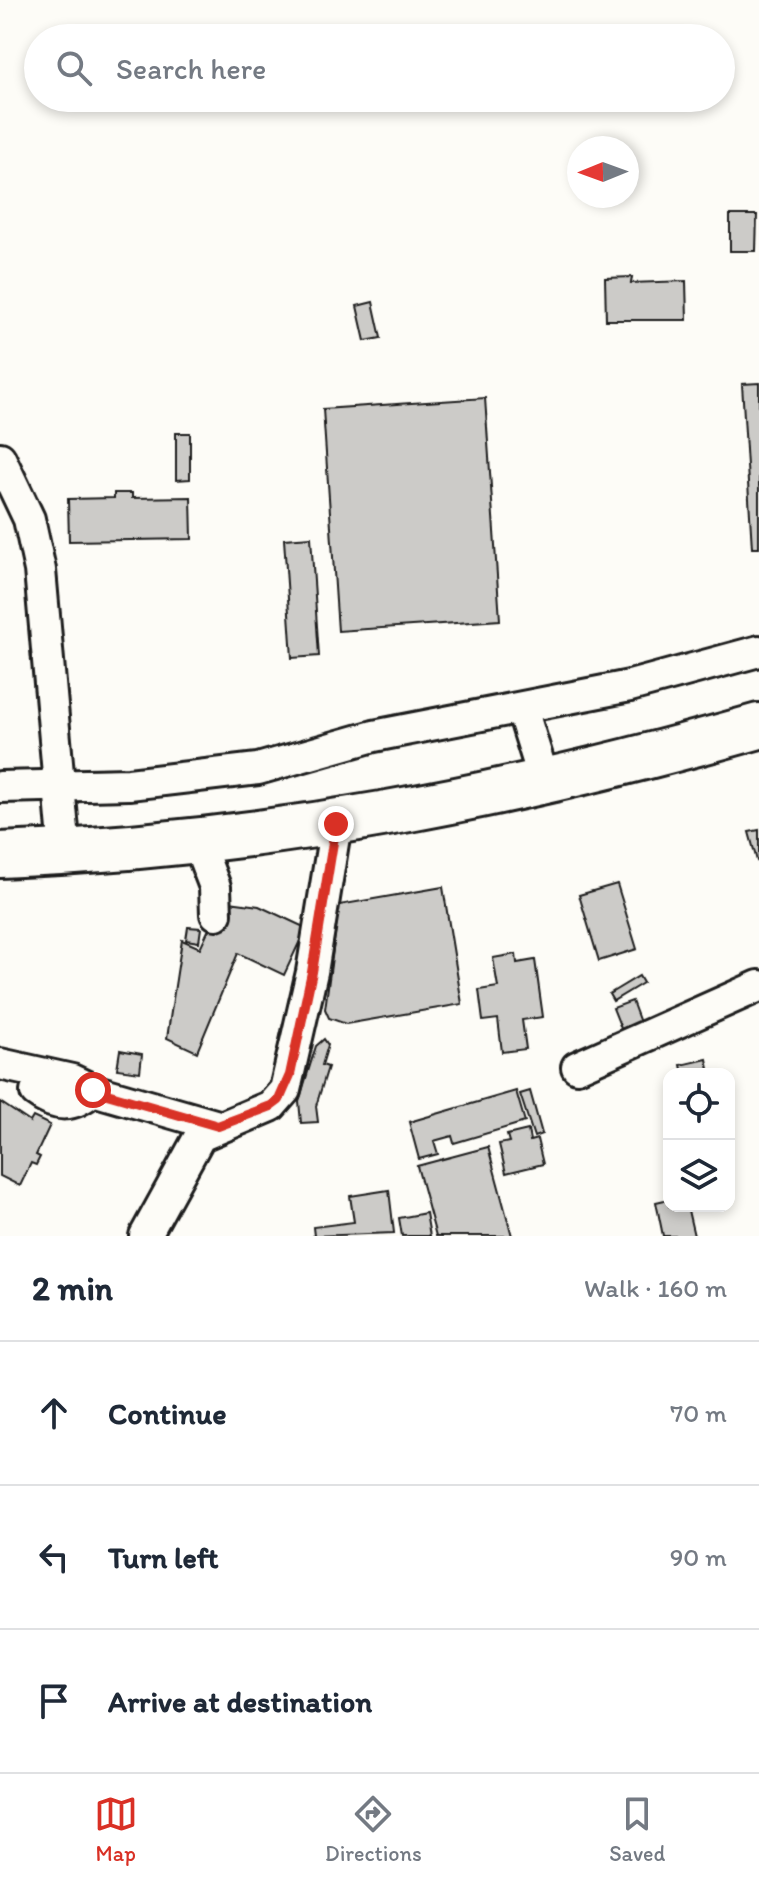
<!DOCTYPE html>
<meta charset="utf-8">
<style>
:root{--surface:#fff;--page:#f2f2f3;--text:#1f2937;--muted:#747a83;--line:#e0e1e3;--accent:#d93025}
body{margin:0;font-family:Itim,sans-serif;background:var(--page);color:var(--text)}
.controls{position:absolute;right:24px;bottom:24px;display:grid;overflow:hidden;border-radius:16px;box-shadow:0 4px 12px #0003}
.controls button{width:72px;height:72px;display:grid;place-items:center;padding:0;border:0;border-bottom:2px solid var(--line);background:var(--surface);color:var(--text);font:40px sans-serif}
.compass{position:absolute;left:567px;top:136px;width:72px;height:72px;border-radius:50%;background:var(--surface);box-shadow:0 4px 12px #0003;rotate:269deg}
.stop{position:absolute;width:24px;height:24px;margin:-18px;border:6px solid #d93025;border-radius:50%;background:#fff}
.stop.end{background:#d93025;border-color:#fff;box-shadow:0 2px 8px #0008}
.list{margin:0;padding:0;list-style:none}
h2{display:flex;justify-content:space-between;align-items:center;height:104px;margin:0;padding:0 32px;font-size:34px}
h2 small{font-size:26px;font-weight:400;color:var(--muted)}
.list li{display:grid;grid-template-columns:52px 1fr auto;gap:24px;align-items:center;box-sizing:border-box;height:144px;padding:0 32px;border-top:2px solid var(--line)}
.list b{display:block;font-size:30px;white-space:nowrap}
.list em{font-size:26px;font-style:normal;color:var(--muted)}
.icon{flex:none;width:44px;height:44px;fill:none;stroke:currentColor;stroke-width:2;stroke-linecap:round;stroke-linejoin:round}
.map{position:relative;flex:none;width:759px;height:1236px;overflow:hidden}
.search{position:absolute;background:var(--surface);box-shadow:0 4px 12px #0003;left:24px;right:24px;top:24px;height:88px;display:flex;align-items:center;gap:20px;box-sizing:border-box;padding:0 28px;border-radius:44px;color:var(--muted);font-size:30px}
.sheet{height:536px;background:var(--surface)}
nav{display:flex;justify-content:space-around;align-items:center;box-sizing:border-box;height:112px;border-top:2px solid var(--line);background:var(--surface);font-size:22px;color:var(--muted)}
nav a{display:grid;justify-items:center;gap:4px}
nav .on{color:var(--accent)}
.map>svg:first-child{display:block}
</style>
<div class="map">
<svg width="759" height="1236" viewBox="0 0 759 1236">
<rect width="100%" height="100%" fill="#fdfcf7"/>
<filter id="ink" filterUnits="userSpaceOnUse"><feTurbulence type="fractalNoise" baseFrequency=".0125" numOctaves="2"/><feDisplacementMap in="SourceGraphic" scale="16" xChannelSelector="R" yChannelSelector="G"/><feConvolveMatrix kernelMatrix="1 2 1 2 8 2 1 2 1" color-interpolation-filters="sRGB"/></filter>
<g filter="url(#ink)">
<!-- building -->
<g fill="#cccbc8" stroke="#1c1c1c" stroke-width="2">
<polygon points="730,215 757,215 756,251 730,251"/>
<polygon points="632,277 631,283 686,281 687,320 606,320 605,278"/>
<polygon points="373,302 381,338 365,341 357,306"/>
<polygon points="759,383 759,548 752,548 742,384"/>
<polygon points="485,398 500,620 338,631 323,409"/>
<polygon points="176,433 190,433 190,479 176,480"/>
<polygon points="114,493 132,493 132,498 191,497 192,539 69,541 68,499 114,498"/>
<polygon points="311,537 319,656 292,658 284,539"/>
<polygon points="759,830 759,860 757,861 749,832"/>
<polygon points="617,884 637,949 599,961 579,895"/>
<polygon points="443,887 462,1004 346,1024 329,1018 325,1009 339,905"/>
<polygon points="222,901 259,906 306,928 284,975 238,953 197,1052 167,1038 182,940 200,948"/>
<polygon points="188,927 201,928 199,942 186,940"/>
<polygon points="516,954 517,963 535,960 543,1017 522,1020 526,1049 502,1052 498,1019 483,1021 479,990 498,987 493,958"/>
<polygon points="639,976 643,983 613,1001 609,994"/>
<polygon points="632,1001 642,1028 624,1036 613,1008"/>
<polygon points="324,1039 328,1045 322,1065 328,1067 316,1106 318,1122 301,1123 299,1101 316,1046"/>
<polygon points="120,1050 142,1054 140,1072 117,1069"/>
<polygon points="707,1059 710,1074 683,1074 681,1065"/>
<polygon points="516,1091 525,1122 454,1143 452,1136 434,1141 438,1154 419,1159 409,1122"/>
<polygon points="530,1091 542,1134 534,1137 520,1094"/>
<polygon points="0,1102 30,1122 33,1117 50,1125 36,1155 40,1157 36,1165 31,1163 20,1186 0,1176"/>
<polygon points="528,1130 530,1141 537,1139 543,1164 506,1173 499,1144 509,1142 507,1135"/>
<polygon points="488,1147 512,1236 436,1236 417,1166"/>
<polygon points="389,1190 394,1233 314,1236 313,1227 354,1222 350,1196"/>
<polygon points="669,1199 669,1206 687,1206 694,1236 663,1236 656,1202"/>
<polygon points="426,1213 430,1236 402,1236 399,1218"/>
</g>
<g fill="none" stroke-linecap="round" stroke-linejoin="round">
<!-- minor casing -->
<g stroke="#1c1c1c" stroke-width="36">
<g id="minor">
<polyline points="0,458 29,519 40,570 65,853"/>
<polyline points="522,709 545,783"/>
<polyline points="0,787 129,784 258,769 374,736 630,686 759,651"/>
<polyline points="197,840 215,887 216,914"/>
<polyline points="0,1064 72,1080 93,1090"/>
<polyline points="577,1067 759,986"/>
<path d="M36,1092C57,1108 73,1107 93,1090L218,1126"/>
<polyline points="145,1236 200,1136 271,1106 285,1090 312,972 336,824"/>
</g>
</g>
<!-- highway casing -->
<g stroke="#1c1c1c" stroke-width="50">
<path id="highway" d="M0,855C264,845 505,798 759,726"/>
</g>
<!-- minor -->
<use href="#minor" stroke="#fdfcf7" stroke-width="30"/>
<!-- highway -->
<use href="#highway" stroke="#fdfcf7" stroke-width="44"/>
</g>
</g>
<g fill="none" stroke-linecap="round" stroke-linejoin="round" filter="url(#ink)">
<!-- route -->
<polyline stroke="#d93025" stroke-width="10" points="93,1090 218,1126 271,1106 279,1100 290,1075 312,972 336,824"/>
</g>
</svg>
<div class="controls">
<button><svg class="icon" aria-label="locate" viewBox="0 0 24 24"><circle cx="12" cy="12" r="6"/><path d="M12 2v4M12 18v4M2 12h4M18 12h4"/></svg></button>
<button><svg class="icon" aria-label="layers" viewBox="0 0 24 24"><path d="M12 4l9 5-9 5-9-5zM3 14l9 5 9-5"/></svg></button>
</div>
<svg class="compass" viewBox="-18 -18 36 36"><path d="M0-13l5 13h-10z" fill="#e53935"/><path d="M0 13l5-13h-10z" fill="#747a83"/></svg>
<div class="stop" style="left:93px;top:1090px"></div>
<div class="stop end" style="left:336px;top:824px"></div>
<div class="search"><svg class="icon" aria-label="search" viewBox="0 0 24 24"><circle cx="10" cy="10" r="6"/><path d="M15 15l6 6"/></svg>Search here</div>
</div>
<section class="sheet">
<h2>2 min<small>Walk · 160 m</small></h2>
<ul class="list">
<li><svg class="icon" aria-label="ahead" viewBox="0 0 24 24"><path d="M12 20V5M6 11l6-6 6 6"/></svg><div><b>Continue</b></div><em>70 m</em></li>
<li><svg class="icon" aria-label="left" viewBox="0 0 24 24"><path d="M17 20v-9H6M10 6l-5 5 5 5"/></svg><div><b>Turn left</b></div><em>90 m</em></li>
<li><svg class="icon" aria-label="arrive" viewBox="0 0 24 24"><path d="M6 21V4h12l-3 4 3 4H6"/></svg><div><b>Arrive at destination</b></div></li>
</ul>
</section>
<nav>
<a class="on"><svg class="icon" aria-label="map" viewBox="0 0 24 24"><path d="M3 6l6-2 6 2 6-2v14l-6 2-6-2-6 2zM9 4v14M15 6v14"/></svg>Map</a>
<a><svg class="icon" aria-label="directions" viewBox="0 0 24 24"><path d="M12 3l9 9-9 9-9-9zM9 14v-3h6M13 9l2 2-2 2"/></svg>Directions</a>
<a><svg class="icon" aria-label="saved" viewBox="0 0 24 24"><path d="M7 4h10v16l-5-4-5 4z"/></svg>Saved</a>
</nav>
